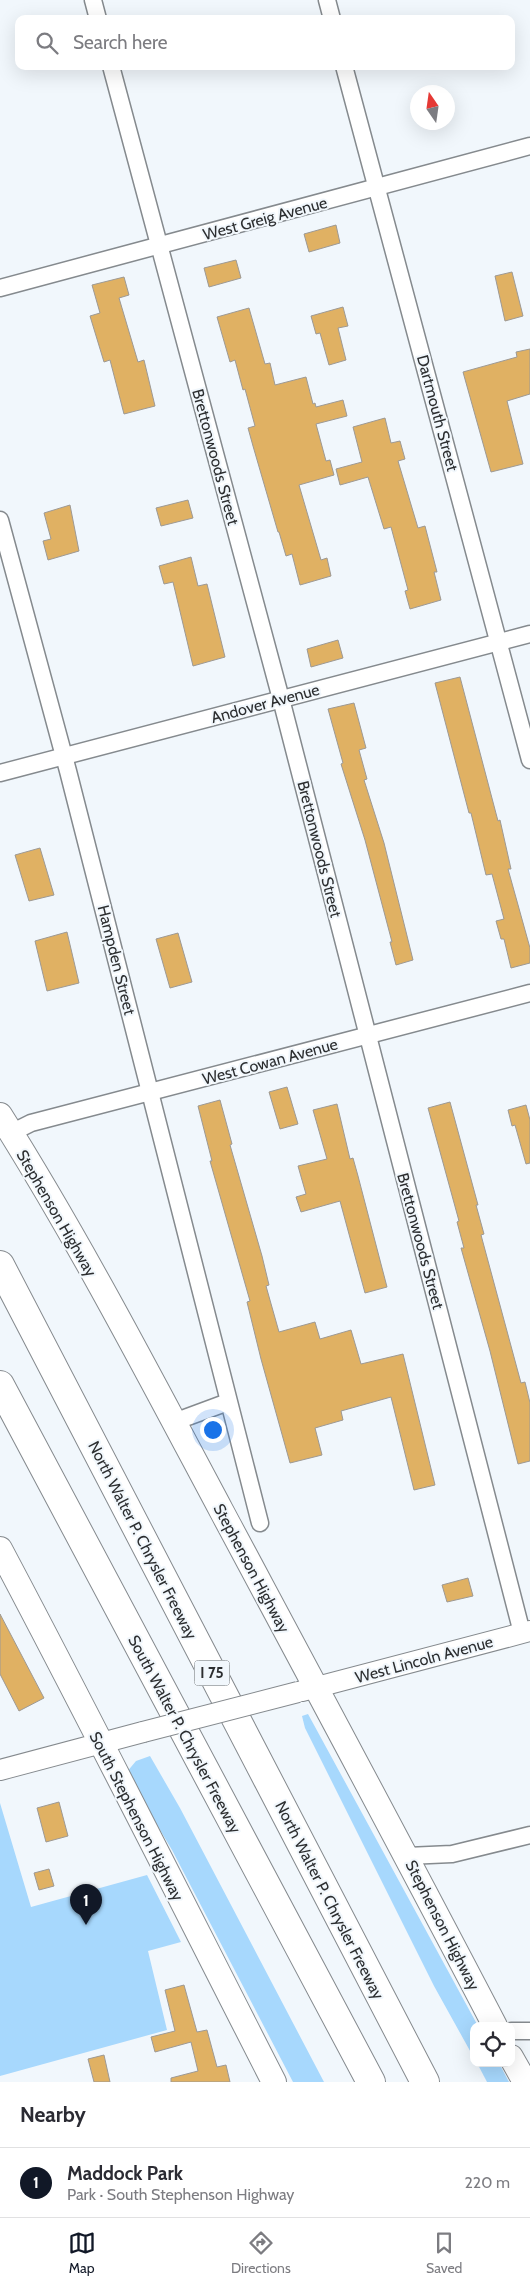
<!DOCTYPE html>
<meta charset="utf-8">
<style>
:root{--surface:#fff;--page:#f7f7f7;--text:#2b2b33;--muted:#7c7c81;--line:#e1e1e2;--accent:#111827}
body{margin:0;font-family:Cabin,sans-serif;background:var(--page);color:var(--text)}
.controls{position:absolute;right:15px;bottom:15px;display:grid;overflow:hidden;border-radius:10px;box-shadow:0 5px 20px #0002}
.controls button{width:45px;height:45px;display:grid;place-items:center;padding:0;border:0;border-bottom:1px solid var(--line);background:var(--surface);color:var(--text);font:25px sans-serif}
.compass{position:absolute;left:410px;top:85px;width:45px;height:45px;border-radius:50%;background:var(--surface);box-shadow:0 5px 20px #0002;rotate:347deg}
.you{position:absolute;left:212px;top:1429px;width:18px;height:18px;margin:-12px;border:4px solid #fff;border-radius:50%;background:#1a73e8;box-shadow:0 0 0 8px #1a73e833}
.badge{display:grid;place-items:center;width:32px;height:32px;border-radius:50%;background:var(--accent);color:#fff;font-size:16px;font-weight:700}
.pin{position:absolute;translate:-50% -41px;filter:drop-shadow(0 1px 2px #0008)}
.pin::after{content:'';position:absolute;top:26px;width:18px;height:15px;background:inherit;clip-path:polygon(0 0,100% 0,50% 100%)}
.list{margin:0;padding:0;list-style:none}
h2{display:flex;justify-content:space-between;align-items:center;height:65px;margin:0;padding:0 20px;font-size:21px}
h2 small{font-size:16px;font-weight:400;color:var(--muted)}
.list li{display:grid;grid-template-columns:32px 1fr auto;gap:15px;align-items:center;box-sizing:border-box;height:70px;padding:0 20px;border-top:1px solid var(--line)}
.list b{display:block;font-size:19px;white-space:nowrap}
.list p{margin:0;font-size:16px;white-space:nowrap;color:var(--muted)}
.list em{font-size:16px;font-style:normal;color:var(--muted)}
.icon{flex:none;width:28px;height:28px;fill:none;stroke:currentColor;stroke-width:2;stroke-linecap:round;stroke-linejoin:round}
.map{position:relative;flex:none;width:530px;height:2082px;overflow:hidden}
.search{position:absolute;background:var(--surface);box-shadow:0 5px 20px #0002;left:15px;right:15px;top:15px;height:55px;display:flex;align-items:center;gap:12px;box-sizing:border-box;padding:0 18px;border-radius:10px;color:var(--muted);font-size:19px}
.sheet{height:135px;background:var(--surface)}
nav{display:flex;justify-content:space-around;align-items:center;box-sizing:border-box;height:70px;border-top:1px solid var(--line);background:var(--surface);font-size:14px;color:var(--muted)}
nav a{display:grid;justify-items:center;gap:2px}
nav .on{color:var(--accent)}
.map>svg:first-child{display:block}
</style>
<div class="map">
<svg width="530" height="2082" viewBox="0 0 530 2082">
<rect width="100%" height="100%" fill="#f1f7fc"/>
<!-- green -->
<g fill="#a7d8fd">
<polygon points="308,1714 478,2026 474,2026 474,2058 434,1986 305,1728 302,1716"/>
<polygon points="150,1756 180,1808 324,2082 293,2082 172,1850 126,1773 136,1761"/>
<polygon points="0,1803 31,1907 147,1875 181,1942 148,1951 167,2030 0,2076"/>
<polygon points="477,2063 499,2063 509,2082 487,2082"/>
</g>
<!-- building -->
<g fill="#e0b163" stroke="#9d9994">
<polygon points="336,225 340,243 309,252 304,234"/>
<polygon points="236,260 241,278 209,287 204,268"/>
<polygon points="512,272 523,316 505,321 495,276"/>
<polygon points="124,277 129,295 119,298 138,362 144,360 155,406 124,414 110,360 104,362 90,316 100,313 92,285"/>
<polygon points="343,307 348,326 338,328 346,360 329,365 320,333 316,334 311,316"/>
<polygon points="249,308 265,364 270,363 275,385 306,377 313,404 315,403 316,407 343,400 347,416 316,424 326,461 330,460 334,475 299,485 321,560 327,558 331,576 300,585 292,554 286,556 279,532 278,532 253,446 248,428 255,426 245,389 243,390 235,360 230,362 217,317"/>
<polygon points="530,349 530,394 507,401 523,464 491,472 463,372 517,357 516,352"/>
<polygon points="385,418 391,443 400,441 405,459 398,461 418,528 425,526 437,572 434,572 441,600 410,609 405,591 408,590 391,527 384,529 368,477 340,485 336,469 362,462 353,427"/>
<polygon points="188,500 193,518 161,526 156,508"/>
<polygon points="70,505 79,551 48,560 43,541 51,539 44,513"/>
<polygon points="191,557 198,586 207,584 225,657 193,666 173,582 164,584 159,566"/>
<polygon points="338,640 343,658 311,667 307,649"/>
<polygon points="460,677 498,821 500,820 511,869 508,869 530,948 530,963 511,968 504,939 501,939 496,921 504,919 492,874 486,875 471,813 469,813 435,683"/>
<polygon points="354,703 366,748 359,750 367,779 364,780 384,843 413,960 396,965 390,942 392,942 365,840 341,764 343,763 328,709"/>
<polygon points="40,848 54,895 29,901 15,855"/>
<polygon points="67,932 79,983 47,991 35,941"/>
<polygon points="178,933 192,982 170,988 156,939"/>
<polygon points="287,1087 298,1124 280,1129 269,1092"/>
<polygon points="220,1100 232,1144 230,1145 262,1256 269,1285 266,1286 279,1332 315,1322 320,1339 351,1330 361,1364 403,1354 435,1485 414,1490 391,1397 341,1411 343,1420 315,1428 322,1455 290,1463 261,1359 247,1302 250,1301 210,1161 212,1161 198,1106"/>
<polygon points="450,1102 478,1205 476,1205 484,1234 481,1235 521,1383 525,1382 530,1403 530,1461 518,1464 490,1351 461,1248 464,1248 457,1222 459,1221 428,1108"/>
<polygon points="337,1104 350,1159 353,1158 358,1176 387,1287 365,1293 340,1201 301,1212 296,1197 306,1194 298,1166 327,1159 313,1110"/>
<polygon points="526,1105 530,1120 530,1163 526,1164 515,1125 512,1126 508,1110"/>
<polygon points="468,1578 473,1596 447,1602 442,1585"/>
<polygon points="0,1614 44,1698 19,1711 0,1674"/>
<polygon points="59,1802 68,1836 46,1842 37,1808"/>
<polygon points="49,1869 54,1886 39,1890 34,1873"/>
<polygon points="184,1985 197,2032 207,2030 217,2067 226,2065 230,2082 171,2082 171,2078 198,2071 191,2042 155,2052 151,2037 175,2031 165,1990"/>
<polygon points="104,2055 110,2082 94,2082 88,2059"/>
</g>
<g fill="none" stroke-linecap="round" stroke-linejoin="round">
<!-- minor casing -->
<g stroke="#858a8e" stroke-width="19">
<g id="minor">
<polyline points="93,0 98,19"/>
<polyline points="327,0 332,19"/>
<polyline points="111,66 281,699 522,1633"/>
<polyline points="344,66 530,760"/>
<polyline points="0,288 530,146"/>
<polyline points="0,520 68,771 260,1523"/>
<polyline points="0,773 530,634"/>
<polyline points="11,1133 31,1123 530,993"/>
<polyline points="174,1422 228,1402"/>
<polyline points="407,1856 452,1854 530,1835"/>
<polyline points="511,2031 530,2031"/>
</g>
</g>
<!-- tertiary casing -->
<g stroke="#858a8e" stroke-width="22">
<g id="tertiary">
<polyline points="302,1691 530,1631"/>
<polyline points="0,1770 143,1732"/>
</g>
</g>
<!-- secondary casing -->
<g stroke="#858a8e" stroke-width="26">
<g id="secondary">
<path d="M0,1115C80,1242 150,1377 221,1510C313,1682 405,1853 495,2026"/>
<path d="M0,1549C94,1726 183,1904 274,2082"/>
<polyline points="511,2057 525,2082"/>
</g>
</g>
<!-- motorway casing -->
<g stroke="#858a8e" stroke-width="30">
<g id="motorway">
<polyline points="0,1265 425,2082"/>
<polyline points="0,1385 371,2082"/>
</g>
</g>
<!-- minor -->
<use href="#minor" stroke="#fff" stroke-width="16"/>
<!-- tertiary -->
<use href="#tertiary" stroke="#fff" stroke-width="20"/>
<!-- secondary -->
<use href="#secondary" stroke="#fff" stroke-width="24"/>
<!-- motorway -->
<use href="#motorway" stroke="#fff" stroke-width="28"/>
<!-- tertiary-bridge casing -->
<g stroke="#858a8e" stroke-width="22" stroke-linecap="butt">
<polyline id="tertiary-bridge" points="143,1732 298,1692"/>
</g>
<!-- tertiary-bridge -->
<use href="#tertiary-bridge" stroke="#fff" stroke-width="20"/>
</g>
<g text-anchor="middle" stroke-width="4" stroke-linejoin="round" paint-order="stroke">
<!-- shield labels -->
<rect fill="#f1f7fc" stroke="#676a6d" stroke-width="1" x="194.5" y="1660.5" width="35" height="25" rx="4"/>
<g font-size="15" font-weight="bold" fill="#2c2e30">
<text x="212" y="1678">I 75</text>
</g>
<!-- street labels -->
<g font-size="16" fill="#2c2e30" stroke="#f1f7fc">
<text transform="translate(265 218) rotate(-15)" y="6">West Greig Avenue</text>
<text transform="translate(438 413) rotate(75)" y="6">Dartmouth Street</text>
<text transform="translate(216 457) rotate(75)" y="6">Brettonwoods Street</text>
<text transform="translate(265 703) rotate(-15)" y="6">Andover Avenue</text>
<text transform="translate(320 849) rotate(76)" y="6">Brettonwoods Street</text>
<text transform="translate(117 960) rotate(76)" y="6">Hampden Street</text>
<text transform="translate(270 1061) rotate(-15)" y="6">West Cowan Avenue</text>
<text transform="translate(57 1213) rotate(60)" y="6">Stephenson Highway</text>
<text transform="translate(421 1241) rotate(75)" y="6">Brettonwoods Street</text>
<text transform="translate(143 1540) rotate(63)" y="6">North Walter P. Chrysler Freeway</text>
<text transform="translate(252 1568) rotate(62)" y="6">Stephenson Highway</text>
<text transform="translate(424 1659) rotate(-15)" y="6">West Lincoln Avenue</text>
<text transform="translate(185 1734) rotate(62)" y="6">South Walter P. Chrysler Freeway</text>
<text transform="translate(137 1816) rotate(63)" y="6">South Stephenson Highway</text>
<text transform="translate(330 1900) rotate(63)" y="6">North Walter P. Chrysler Freeway</text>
<text transform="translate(443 1925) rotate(63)" y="6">Stephenson Highway</text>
</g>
</g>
</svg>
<div class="controls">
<button><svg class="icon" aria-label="locate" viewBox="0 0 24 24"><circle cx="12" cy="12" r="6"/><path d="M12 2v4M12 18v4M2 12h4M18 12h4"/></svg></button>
</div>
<svg class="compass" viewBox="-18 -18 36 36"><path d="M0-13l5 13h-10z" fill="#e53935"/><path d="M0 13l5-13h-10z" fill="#7c7c81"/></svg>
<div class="you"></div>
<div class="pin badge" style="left:86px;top:1925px">1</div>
<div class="search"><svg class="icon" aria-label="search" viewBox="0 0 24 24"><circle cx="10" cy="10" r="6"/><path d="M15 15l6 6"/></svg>Search here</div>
</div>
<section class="sheet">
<h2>Nearby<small></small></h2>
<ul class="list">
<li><span class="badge">1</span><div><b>Maddock Park</b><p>Park · South Stephenson Highway</p></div><em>220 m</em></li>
</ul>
</section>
<nav>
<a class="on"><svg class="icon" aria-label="map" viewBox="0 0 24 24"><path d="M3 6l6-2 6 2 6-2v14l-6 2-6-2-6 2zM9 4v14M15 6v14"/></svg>Map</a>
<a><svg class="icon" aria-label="directions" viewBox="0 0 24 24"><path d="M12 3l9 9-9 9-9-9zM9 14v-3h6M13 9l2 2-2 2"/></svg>Directions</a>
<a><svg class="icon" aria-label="saved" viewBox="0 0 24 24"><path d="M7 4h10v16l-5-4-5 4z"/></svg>Saved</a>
</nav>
